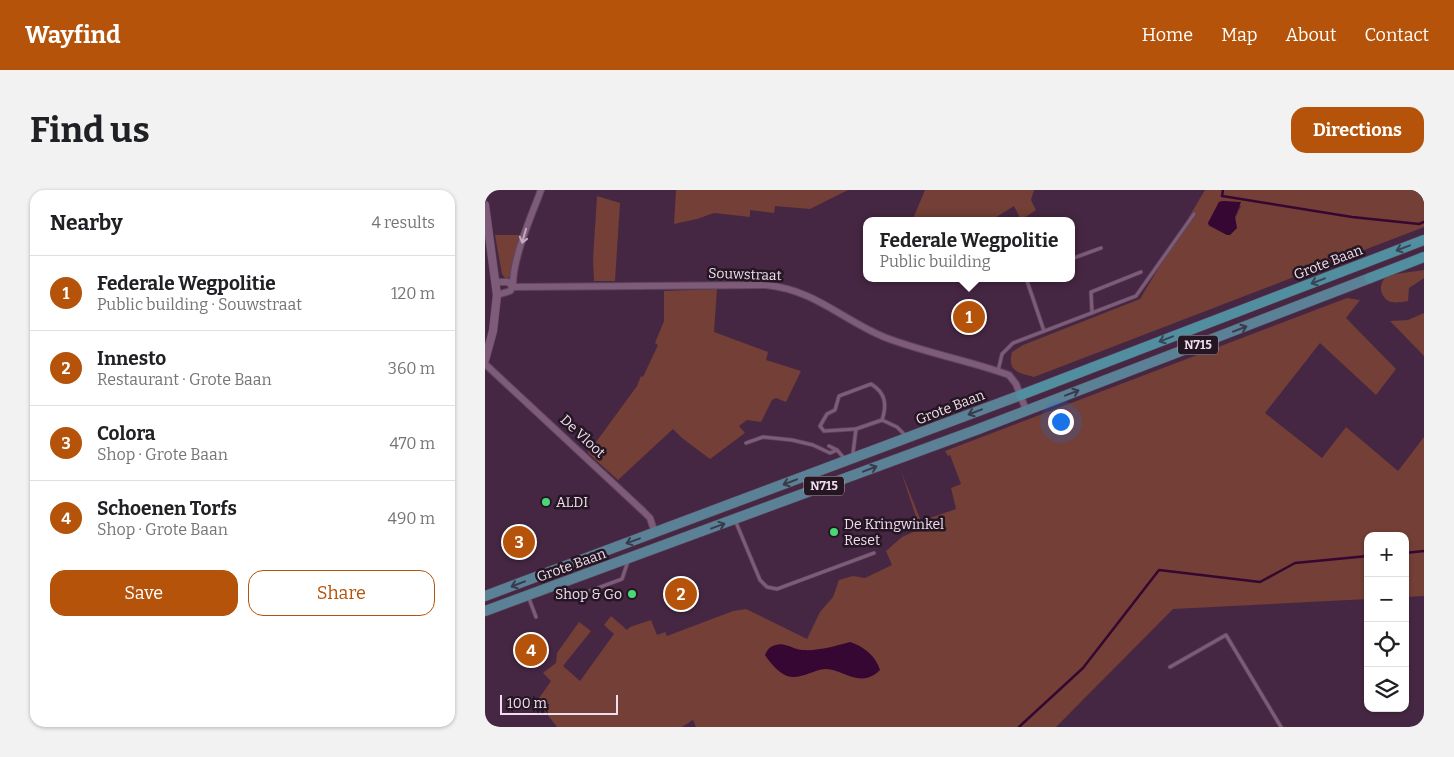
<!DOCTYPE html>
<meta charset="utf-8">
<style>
:root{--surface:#fff;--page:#f2f2f2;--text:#202124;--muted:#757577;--line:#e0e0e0;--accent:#b45309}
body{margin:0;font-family:Bitter,serif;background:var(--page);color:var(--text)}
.controls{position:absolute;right:15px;bottom:15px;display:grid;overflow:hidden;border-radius:10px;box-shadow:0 1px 4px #0004}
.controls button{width:45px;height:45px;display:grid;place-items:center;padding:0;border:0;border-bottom:1px solid var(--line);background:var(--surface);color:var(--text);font:25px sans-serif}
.scale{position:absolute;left:15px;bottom:12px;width:118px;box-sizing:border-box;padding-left:5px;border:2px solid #f1ddee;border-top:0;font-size:14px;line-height:18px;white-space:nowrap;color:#f1ddee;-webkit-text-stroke:4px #241622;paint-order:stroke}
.you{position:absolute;left:575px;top:231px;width:18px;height:18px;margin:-12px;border:4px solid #fff;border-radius:50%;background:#1a73e8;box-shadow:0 0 0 8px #1a73e833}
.badge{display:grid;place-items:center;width:32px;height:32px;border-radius:50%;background:var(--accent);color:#fff;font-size:16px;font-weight:700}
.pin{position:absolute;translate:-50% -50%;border:2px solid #fff;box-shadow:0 1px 5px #0006}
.popup{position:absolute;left:378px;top:27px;width:212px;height:65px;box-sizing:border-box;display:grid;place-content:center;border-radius:10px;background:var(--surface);filter:drop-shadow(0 1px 4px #0005);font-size:16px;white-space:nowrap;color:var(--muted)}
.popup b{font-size:19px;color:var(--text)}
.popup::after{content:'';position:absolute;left:50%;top:100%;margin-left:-10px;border:10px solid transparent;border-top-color:var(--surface)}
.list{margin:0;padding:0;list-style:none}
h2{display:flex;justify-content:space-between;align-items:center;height:65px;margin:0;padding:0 20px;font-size:21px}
h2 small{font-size:16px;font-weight:400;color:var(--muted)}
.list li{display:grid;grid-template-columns:32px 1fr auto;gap:15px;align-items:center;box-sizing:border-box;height:75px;padding:0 20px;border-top:1px solid var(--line)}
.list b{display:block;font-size:19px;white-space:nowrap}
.list p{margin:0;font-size:16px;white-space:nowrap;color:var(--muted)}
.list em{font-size:16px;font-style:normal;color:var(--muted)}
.actions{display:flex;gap:10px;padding:15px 20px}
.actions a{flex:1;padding:11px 0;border:1px solid var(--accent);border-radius:15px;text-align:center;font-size:18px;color:var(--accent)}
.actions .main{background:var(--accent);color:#fff}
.icon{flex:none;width:28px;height:28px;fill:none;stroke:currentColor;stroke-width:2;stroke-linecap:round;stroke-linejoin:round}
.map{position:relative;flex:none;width:939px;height:537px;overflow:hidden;border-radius:15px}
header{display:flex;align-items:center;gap:30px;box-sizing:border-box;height:70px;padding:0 25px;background:var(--accent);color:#fff}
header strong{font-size:24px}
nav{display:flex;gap:28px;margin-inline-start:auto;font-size:18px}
.intro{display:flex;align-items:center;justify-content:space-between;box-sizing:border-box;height:120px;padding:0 30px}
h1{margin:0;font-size:35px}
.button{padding:12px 22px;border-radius:15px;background:var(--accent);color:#fff;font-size:18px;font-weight:700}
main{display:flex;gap:30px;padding:0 30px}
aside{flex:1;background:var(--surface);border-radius:15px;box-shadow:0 1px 4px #0004}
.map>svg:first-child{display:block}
</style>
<header>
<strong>Wayfind</strong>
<nav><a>Home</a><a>Map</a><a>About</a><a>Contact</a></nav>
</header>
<div class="intro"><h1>Find us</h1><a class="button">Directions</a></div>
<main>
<aside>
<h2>Nearby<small>4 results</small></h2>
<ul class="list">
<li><span class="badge">1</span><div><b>Federale Wegpolitie</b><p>Public building · Souwstraat</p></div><em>120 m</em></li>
<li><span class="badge">2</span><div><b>Innesto</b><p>Restaurant · Grote Baan</p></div><em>360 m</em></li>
<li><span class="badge">3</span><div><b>Colora</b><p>Shop · Grote Baan</p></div><em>470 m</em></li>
<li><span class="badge">4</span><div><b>Schoenen Torfs</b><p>Shop · Grote Baan</p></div><em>490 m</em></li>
</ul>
<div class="actions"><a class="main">Save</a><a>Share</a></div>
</aside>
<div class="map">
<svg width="939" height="537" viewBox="0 0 939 537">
<rect width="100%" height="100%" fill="#462743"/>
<!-- green -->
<g fill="#733f36" fill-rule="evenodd">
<polygon points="191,0 363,0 325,19 290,16 289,23 265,20 265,27 229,23 212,29 189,34"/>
<polygon points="440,0 549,0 546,10 551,20 536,30 529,16 505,31 427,31"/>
<path d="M720,0H939V37L549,187C534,183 522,182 527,162L538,155L655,109ZM738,11L756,16L742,45L724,36L723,33L734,12Z"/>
<polygon points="112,6 135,13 130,91 109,91 108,69"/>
<polygon points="10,45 36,45 26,85 23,88 20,88 17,84"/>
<path d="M939,80V88L924,98L923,111C918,112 911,113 906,112C893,107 893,91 904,85Z"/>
<polygon points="232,99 229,142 283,162 281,170 316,181 301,212 291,208 287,210 276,232 262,230 254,236 260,243 225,269 197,248 188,239 133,290 103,263 152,196 156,186 158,187 173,155 170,153 179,131 179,101"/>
<polygon points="862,108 875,110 861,128 911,179 891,205 835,153 780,223 837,268 861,237 913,281 939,247 939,406 920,407 920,346 883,346 883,409 688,419 571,537 211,537 208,530 197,537 72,537 52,511 66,491 58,483 71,473 72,463 94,432 106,441 78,476 95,491 129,444 119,435 126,426 142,440 145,437 166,430 172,445 180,442 182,446 248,421 261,419 322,449 335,422 348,407 354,390 368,386 380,388 407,375 401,361 417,347 435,339 416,281 436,331 471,319 466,298 476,294 465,265 463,266 460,261"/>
<polygon points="939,123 939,166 905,131 923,130"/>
</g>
<!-- water -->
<g fill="#350732">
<polygon points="738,11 756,12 750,27 752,38 745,45 742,45 724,35 723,33 734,12"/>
<path d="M365,452C378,456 391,466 395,480C375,500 357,478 340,479C328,480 315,490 302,486C293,482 285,473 280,465C282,460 285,456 291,455C300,452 309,460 318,460C334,461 350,456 365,452Z"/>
</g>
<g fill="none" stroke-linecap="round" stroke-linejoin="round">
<!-- stream -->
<g stroke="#350732" stroke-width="2.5">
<polyline points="738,0 737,6 867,27 934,34 939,32"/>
<polyline points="920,363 939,361"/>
<polyline points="534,537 598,478 674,380 775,392 810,373 883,366"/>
</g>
<!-- service casing -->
<g stroke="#5e455c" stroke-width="4.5">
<g id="service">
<polyline points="586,69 616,58"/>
<polyline points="541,88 559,141"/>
<polyline points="607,123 606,102 656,82"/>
<polyline points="513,181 517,164 528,153 651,106 709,24"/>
<path d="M371,239L339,241L335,236L342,224L350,220L354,206L386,194C401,203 402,215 397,230"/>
<polyline points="261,253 278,247 307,250 328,255 345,263 352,260"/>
<polyline points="344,256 352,260 359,268"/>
<polyline points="369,267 368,263 371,239 397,230 412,237 420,245"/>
<polyline points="250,330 275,390 282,397 292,399 389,363"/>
<polyline points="71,397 91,406 137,389 143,371"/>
<polyline points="43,406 51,427"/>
<polyline points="685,477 741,445 796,537"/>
</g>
</g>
<!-- minor casing -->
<g stroke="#5e455c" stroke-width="8">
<g id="minor">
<polyline points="10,92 23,92 28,97"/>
<path d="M28,97C27,69 46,27 56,0"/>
<path d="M12,105L25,101L28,97L281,95C330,100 356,129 399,147C440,163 483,170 524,185L531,194L541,220"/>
<polyline points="0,174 158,321 165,328 170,343"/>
</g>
</g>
<!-- tertiary casing -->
<g stroke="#5e455c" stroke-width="9">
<g id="tertiary">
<polyline points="0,15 12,105 8,141 0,170"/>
<polyline points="0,534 3,537"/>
</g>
</g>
<!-- primary casing -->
<g stroke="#5e455c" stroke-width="11">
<g id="primary">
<polyline points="0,406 536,205"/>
<polyline points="0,421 491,240 885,88"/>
</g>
</g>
<!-- trunk casing -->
<g stroke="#5e455c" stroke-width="11">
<g id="trunk">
<polyline points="885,88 939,67"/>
<polyline points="536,205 939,50"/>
</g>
</g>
<!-- service -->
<use href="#service" stroke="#7d5b79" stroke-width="3"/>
<!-- minor -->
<use href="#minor" stroke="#7d5b79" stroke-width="6"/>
<!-- tertiary -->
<use href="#tertiary" stroke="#7d5b79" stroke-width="8"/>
<!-- primary -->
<use href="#primary" stroke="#5b8196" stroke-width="10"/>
<!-- trunk -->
<use href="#trunk" stroke="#508ea0" stroke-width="10"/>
</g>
<!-- one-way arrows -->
<defs><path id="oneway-shaft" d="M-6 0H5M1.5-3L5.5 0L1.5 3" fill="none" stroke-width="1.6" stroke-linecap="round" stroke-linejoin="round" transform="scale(1.25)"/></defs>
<use stroke="#c3a9bf" href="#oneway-shaft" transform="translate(39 46) rotate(106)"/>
<g stroke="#364654">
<use href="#oneway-shaft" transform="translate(918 58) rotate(159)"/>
<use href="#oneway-shaft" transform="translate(833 91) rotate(159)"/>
<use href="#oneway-shaft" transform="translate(681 149) rotate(159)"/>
</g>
<g stroke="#373b4b">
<use href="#oneway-shaft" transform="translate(755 139) rotate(-21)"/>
<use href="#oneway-shaft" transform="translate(587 203) rotate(-21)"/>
<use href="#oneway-shaft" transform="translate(490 222) rotate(159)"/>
<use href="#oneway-shaft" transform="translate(385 279) rotate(-21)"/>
<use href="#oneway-shaft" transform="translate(305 292) rotate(159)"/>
<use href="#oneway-shaft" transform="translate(233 336) rotate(-20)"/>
<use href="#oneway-shaft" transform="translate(148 351) rotate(160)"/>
<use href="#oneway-shaft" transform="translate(33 394) rotate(159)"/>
</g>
<!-- markers -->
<g fill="#49d778" stroke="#241622" stroke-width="2">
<circle cx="61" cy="312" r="5"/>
<circle cx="349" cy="342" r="5"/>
<circle cx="147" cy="404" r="5"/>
</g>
<g text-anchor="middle" stroke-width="5" stroke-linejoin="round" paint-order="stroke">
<!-- shield labels -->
<g fill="#241622" stroke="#b4a1b1" stroke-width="1">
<rect x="693" y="145.5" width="40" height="19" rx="4"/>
<rect x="319" y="286.5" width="40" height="19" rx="4"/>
</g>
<g font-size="12" font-weight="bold" fill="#f1ddee">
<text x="713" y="159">N715</text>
<text x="339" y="300">N715</text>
</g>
<!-- street labels -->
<g font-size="14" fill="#f1ddee" stroke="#241622">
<text transform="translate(843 72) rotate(-21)" y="5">Grote Baan</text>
<text transform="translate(260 84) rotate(2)" y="5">Souwstraat</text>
<text transform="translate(465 217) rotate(-21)" y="5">Grote Baan</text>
<text transform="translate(98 246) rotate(43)" y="5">De Vloot</text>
<text transform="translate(86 375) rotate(-20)" y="5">Grote Baan</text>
</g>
<!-- poi labels -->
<g font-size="14" fill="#f1ddee" stroke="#241622" text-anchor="start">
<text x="71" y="317">ALDI</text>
<text x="359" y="339">De Kringwinkel<tspan x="359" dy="16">Reset</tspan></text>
<text x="137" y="409" text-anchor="end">Shop &amp; Go</text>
</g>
</g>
</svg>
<div class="controls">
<button>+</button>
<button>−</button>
<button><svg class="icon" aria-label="locate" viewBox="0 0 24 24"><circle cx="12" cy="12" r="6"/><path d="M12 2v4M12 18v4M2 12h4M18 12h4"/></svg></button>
<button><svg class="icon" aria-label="layers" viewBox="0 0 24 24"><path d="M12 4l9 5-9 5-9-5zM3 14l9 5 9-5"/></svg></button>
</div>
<div class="scale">100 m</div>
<div class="you"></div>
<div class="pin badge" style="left:484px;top:127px">1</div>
<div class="popup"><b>Federale Wegpolitie</b>Public building</div>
<div class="pin badge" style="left:196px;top:404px">2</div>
<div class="pin badge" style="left:34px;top:352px">3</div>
<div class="pin badge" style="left:46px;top:460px">4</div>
</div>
</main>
